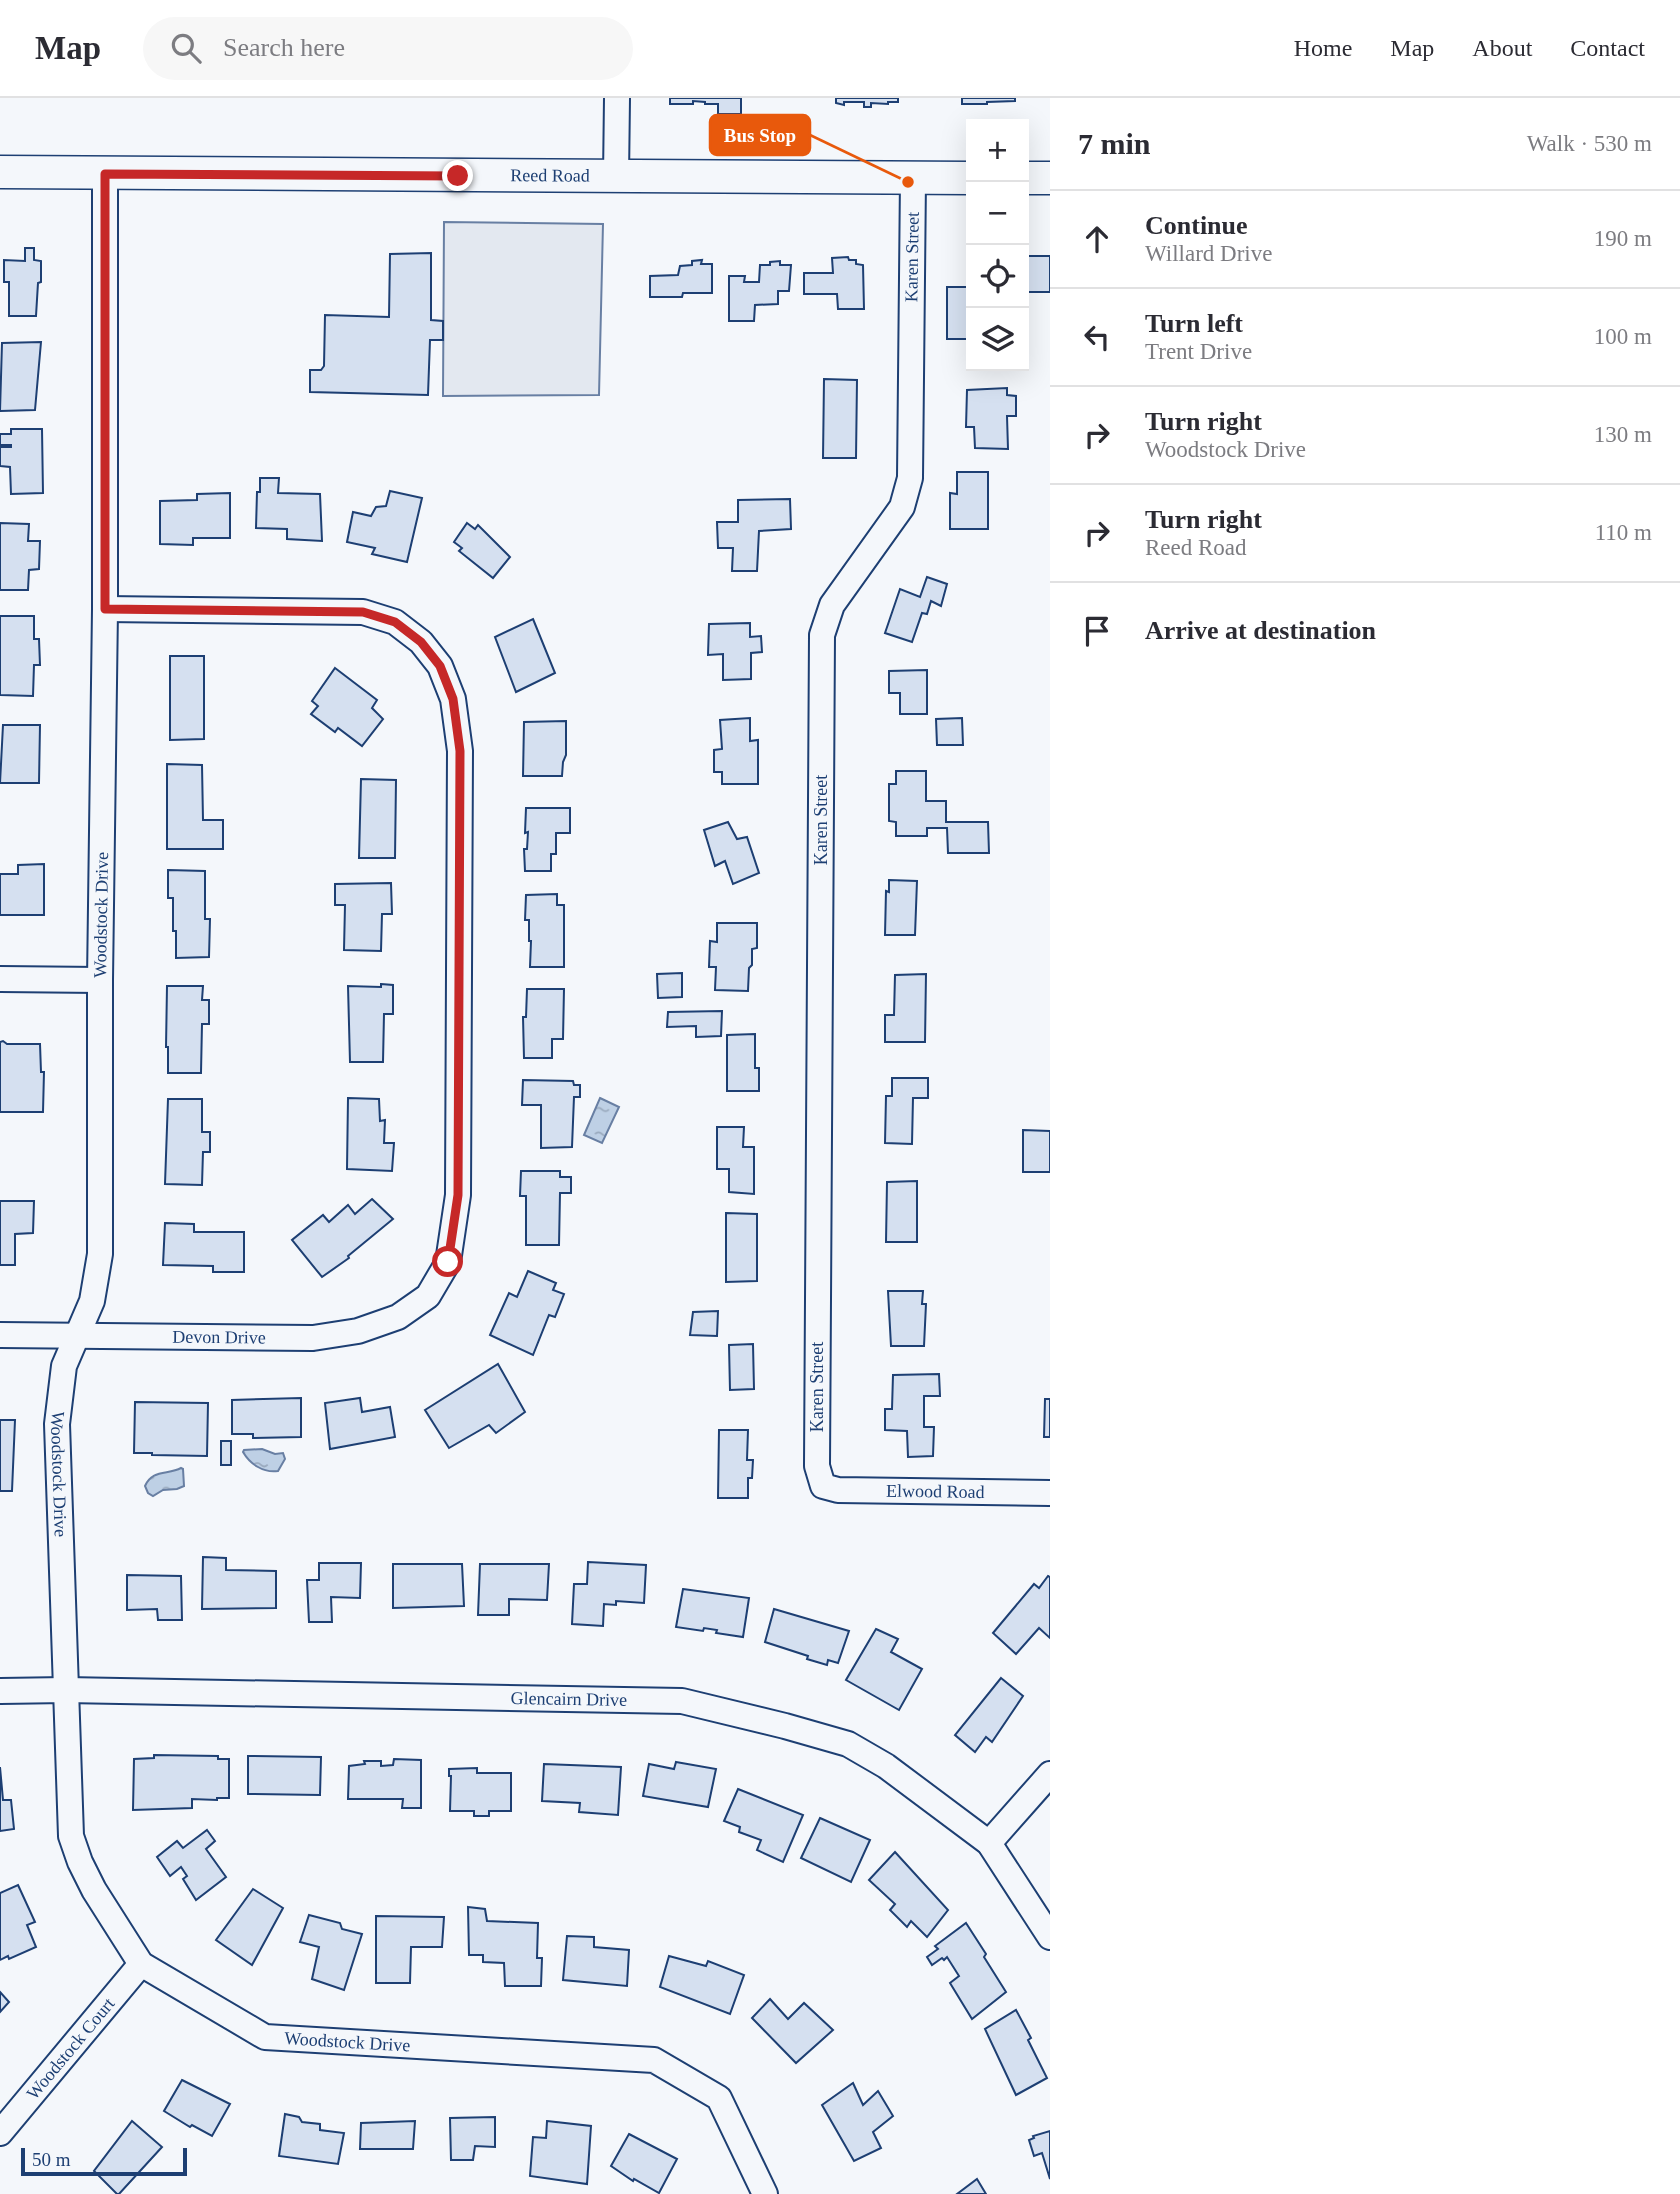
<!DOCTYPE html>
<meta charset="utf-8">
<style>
:root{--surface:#fff;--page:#f7f7f7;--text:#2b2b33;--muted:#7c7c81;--line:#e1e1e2}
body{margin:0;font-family:"Times New Roman",serif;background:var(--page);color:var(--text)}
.controls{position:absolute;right:21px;top:21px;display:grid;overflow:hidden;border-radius:0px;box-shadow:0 7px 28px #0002}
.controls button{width:63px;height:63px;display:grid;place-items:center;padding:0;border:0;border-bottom:2px solid var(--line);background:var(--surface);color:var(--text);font:35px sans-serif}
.scale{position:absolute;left:21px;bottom:18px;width:166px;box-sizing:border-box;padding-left:7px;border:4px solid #1d3f73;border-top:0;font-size:19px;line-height:24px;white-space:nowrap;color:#1d3f73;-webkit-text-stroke:5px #f4f7fb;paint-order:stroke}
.stop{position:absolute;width:21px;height:21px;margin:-16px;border:5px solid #c62828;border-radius:50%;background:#fff}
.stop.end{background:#c62828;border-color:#fff;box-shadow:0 2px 7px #0008}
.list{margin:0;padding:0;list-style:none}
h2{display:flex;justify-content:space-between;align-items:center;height:91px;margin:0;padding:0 28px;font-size:30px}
h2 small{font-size:23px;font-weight:400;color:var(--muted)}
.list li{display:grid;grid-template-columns:46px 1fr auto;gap:21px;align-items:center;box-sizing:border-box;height:98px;padding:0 28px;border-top:2px solid var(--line)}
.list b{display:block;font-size:26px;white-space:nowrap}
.list p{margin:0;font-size:23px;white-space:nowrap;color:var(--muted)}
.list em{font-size:23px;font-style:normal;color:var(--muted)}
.icon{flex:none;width:38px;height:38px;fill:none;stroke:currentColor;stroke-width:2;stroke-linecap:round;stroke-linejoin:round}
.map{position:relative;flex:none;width:1050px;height:2096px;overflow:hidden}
header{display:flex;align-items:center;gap:42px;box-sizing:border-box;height:98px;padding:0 35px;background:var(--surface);border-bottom:2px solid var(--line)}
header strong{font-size:33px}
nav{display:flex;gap:38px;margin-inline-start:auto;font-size:24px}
.search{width:490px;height:63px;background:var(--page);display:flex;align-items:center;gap:18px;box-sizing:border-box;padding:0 24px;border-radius:38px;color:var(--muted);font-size:26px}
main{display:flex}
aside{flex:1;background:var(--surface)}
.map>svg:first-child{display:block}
</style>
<header>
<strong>Map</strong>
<div class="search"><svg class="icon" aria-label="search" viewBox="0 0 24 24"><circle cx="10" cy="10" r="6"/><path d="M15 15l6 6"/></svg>Search here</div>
<nav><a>Home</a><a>Map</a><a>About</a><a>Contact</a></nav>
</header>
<main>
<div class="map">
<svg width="1050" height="2096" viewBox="0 0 1050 2096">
<defs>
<pattern id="water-ripples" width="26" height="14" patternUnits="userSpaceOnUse" patternTransform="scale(1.75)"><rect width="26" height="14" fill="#bed0e5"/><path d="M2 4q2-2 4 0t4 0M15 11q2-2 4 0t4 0" fill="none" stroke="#9aaabe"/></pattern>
</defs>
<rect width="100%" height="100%" fill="#f4f7fb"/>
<!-- parking -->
<polygon fill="#e3e8f0" stroke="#687fa3" stroke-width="2" points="444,124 603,126 599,297 443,298"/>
<!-- water -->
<g fill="url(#water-ripples)" stroke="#687fa3" stroke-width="2">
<polygon points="600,1000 619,1009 602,1045 584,1037"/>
<path d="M262,1351L275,1356L283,1355L285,1361L278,1373C263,1375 250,1366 243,1354L244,1352Z"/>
<path d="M181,1370L183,1371L184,1388L177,1391L163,1392L153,1398L148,1395L145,1388C152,1371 168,1377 181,1370Z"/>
</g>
<!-- building -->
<g fill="#d5e0f0" stroke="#1d3f73" stroke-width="2">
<polygon points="670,0 741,0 741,16 718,16 718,6 705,6 705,4 693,3 693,6 670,6"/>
<polygon points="836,0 898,0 898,4 888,4 888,6 871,5 871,9 864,9 864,4 844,4 844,7 836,5"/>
<polygon points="962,0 1015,0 1015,3 987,4 987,6 962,6"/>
<polygon points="25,150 34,150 34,162 41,163 41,184 38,185 36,218 9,218 9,184 4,184 4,162 25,163"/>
<polygon points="431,155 431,222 443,223 443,242 430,242 428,297 310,294 310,272 321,272 324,268 325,217 389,219 390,156"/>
<polygon points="1025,158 1050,158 1050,194 1024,194"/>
<polygon points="848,159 849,162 856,162 856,166 863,167 864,211 838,211 837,196 804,196 804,175 833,175 832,160"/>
<polygon points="702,162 701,166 712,166 712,195 683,195 682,199 650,199 650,178 678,177 680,168 692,167 692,163"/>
<polygon points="780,163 780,167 791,167 789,193 778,193 778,206 755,207 754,223 729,223 729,178 745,178 744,184 759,184 760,167 770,167 770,164"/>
<rect x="947" y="189" width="24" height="52"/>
<polygon points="41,244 35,312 0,313 2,245"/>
<polygon points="824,281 857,282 856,360 823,360"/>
<polygon points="1007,290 1007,297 1016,298 1016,318 1007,318 1008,351 975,350 974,329 966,329 967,292"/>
<polygon points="11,331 42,331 43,395 11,396 10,369 0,368 0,349 11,349 11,347 0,347 0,336 11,336"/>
<polygon points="957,374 988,374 988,431 950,431 950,395 957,396"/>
<polygon points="260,380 279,380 278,395 320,396 322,443 287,441 287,431 256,430 257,394 260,394"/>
<polygon points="390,393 422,400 407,464 372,456 375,450 347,444 353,414 371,418 376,409 386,408"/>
<polygon points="230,395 230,440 193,440 193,447 160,446 160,403 197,402 197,396"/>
<polygon points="790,401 791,431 759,433 757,473 732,473 733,450 718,450 717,424 738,424 738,402"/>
<polygon points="0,425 29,426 28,443 40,443 39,471 29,472 28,492 0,492"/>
<polygon points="467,425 475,431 478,427 510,459 493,480 459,453 462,450 454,444"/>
<polygon points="927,479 947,486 941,508 931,503 927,516 922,515 912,544 885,535 900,491 920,499"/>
<polygon points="0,518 34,518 34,541 39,541 40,567 34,567 33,598 0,597"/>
<polygon points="533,521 555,575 516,594 495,539"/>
<polygon points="750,525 750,539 761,538 762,554 751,555 751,581 723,582 723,556 708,557 709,526"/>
<polygon points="170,558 204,558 204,641 170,642"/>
<polygon points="335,570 377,602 372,610 383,621 362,648 338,630 335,634 311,616 318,608 312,603"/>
<polygon points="927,572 927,616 900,616 900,595 889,595 889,573"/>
<polygon points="750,620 750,643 758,642 758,686 722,686 722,674 714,674 714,652 722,651 720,622"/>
<polygon points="962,620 963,647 937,647 936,621"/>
<polygon points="566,623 566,657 563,664 562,678 523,678 524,624"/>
<polygon points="3,627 40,627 39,685 0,685"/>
<polygon points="167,666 202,667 203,722 223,722 223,751 167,751"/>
<polygon points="896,673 926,673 926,703 946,703 946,724 988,724 989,755 948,755 947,730 927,730 927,738 896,738 896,724 889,723 889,686 896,686"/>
<polygon points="361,681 396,682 395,760 359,760"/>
<polygon points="526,710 570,710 570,735 556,735 556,756 551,756 551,773 525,773 524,751 527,751 528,734 525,735"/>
<polygon points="728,724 737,741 747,739 759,775 733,786 725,763 715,768 704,732"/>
<polygon points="44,766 44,817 0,817 0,776 18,776 18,767"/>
<polygon points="168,772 205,773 205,821 210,821 209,859 176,860 176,833 173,833 173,800 168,800"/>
<polygon points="889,782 917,783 915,837 885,837 886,793 889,794"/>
<polygon points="391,785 392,816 382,816 381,853 344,852 345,807 335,807 335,786"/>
<polygon points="557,796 557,807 564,807 564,869 530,869 531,843 529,843 529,822 525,822 526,797"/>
<polygon points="717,825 757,825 757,850 752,851 752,867 749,870 748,893 715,892 716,869 709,869 710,843 717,844"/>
<polygon points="682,875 682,899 658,900 657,876"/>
<polygon points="926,876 925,944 885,944 885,917 894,917 895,877"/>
<polygon points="381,886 393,887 393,916 384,916 383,964 350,964 348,888 381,889"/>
<polygon points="167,888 203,888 202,902 209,902 209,926 202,926 201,975 168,975 168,949 166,949"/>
<polygon points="527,891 564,891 563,941 552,941 552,960 524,960 523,919 526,919"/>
<polygon points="722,913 721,938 696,939 696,928 667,929 668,914"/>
<polygon points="755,936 755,970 759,970 759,993 727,993 727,937"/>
<polygon points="3,943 7,946 40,946 41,974 44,974 43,1014 0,1014 0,944"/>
<polygon points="892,980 928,980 928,1000 913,1000 912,1046 885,1045 886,998 892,998"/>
<polygon points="523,982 573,983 574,987 580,987 580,999 574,999 572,1049 541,1050 541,1007 522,1007"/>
<polygon points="348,1000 379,1001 380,1023 385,1022 384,1045 394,1045 392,1073 347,1071"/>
<polygon points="168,1001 202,1001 202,1034 210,1034 210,1054 203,1054 202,1087 165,1086"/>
<polygon points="717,1029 744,1029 743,1049 754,1049 754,1096 729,1094 729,1071 717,1071"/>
<polygon points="1023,1032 1050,1033 1050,1074 1023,1074"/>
<polygon points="521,1073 560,1073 560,1079 571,1079 571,1095 560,1095 559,1147 526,1147 526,1098 520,1098"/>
<polygon points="917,1083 917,1144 886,1144 887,1084"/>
<polygon points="372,1101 393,1121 348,1158 349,1160 322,1179 292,1142 323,1117 329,1124 348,1107 355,1116"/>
<polygon points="0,1103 34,1103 33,1135 15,1136 15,1167 0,1167"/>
<polygon points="726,1115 757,1116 757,1183 726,1184"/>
<polygon points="165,1125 194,1126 194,1134 244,1134 244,1174 213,1174 213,1168 163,1167"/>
<polygon points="528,1173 556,1185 553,1192 564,1196 555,1219 549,1217 533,1257 490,1237 509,1195 517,1199"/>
<polygon points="888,1193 923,1193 922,1206 926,1206 924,1248 891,1248"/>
<polygon points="718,1213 717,1238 690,1237 693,1214"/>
<polygon points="753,1246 754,1291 730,1292 729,1247"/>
<polygon points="498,1266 525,1314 496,1335 489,1327 449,1350 425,1312"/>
<polygon points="939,1276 940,1298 924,1298 924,1329 934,1329 933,1358 908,1359 907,1333 885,1332 885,1311 892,1311 893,1277"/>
<polygon points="301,1300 301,1339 253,1340 253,1336 232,1336 232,1302"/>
<polygon points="360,1300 362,1314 390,1309 395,1339 330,1351 325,1305"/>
<polygon points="1045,1301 1050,1301 1050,1339 1044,1339"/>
<polygon points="135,1304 208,1305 207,1358 152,1357 152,1355 134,1355"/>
<polygon points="0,1322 15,1322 12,1393 0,1393"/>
<polygon points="719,1332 748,1332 747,1362 753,1362 752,1380 748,1380 748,1400 718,1400"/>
<rect x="221" y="1343" width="10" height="24"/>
<polygon points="203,1459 226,1460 226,1472 276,1473 276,1510 202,1511"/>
<polygon points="588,1464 646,1467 644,1505 616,1503 616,1507 604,1506 603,1528 572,1526 574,1486 587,1486"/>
<polygon points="319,1465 361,1465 360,1500 331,1499 332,1524 309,1524 307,1482 319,1482"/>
<polygon points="393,1466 462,1466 464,1508 393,1510"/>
<polygon points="480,1466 549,1466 547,1502 509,1501 509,1517 478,1517"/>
<polygon points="127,1477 181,1478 182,1522 158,1522 157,1511 127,1512"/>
<polygon points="1048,1478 1050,1479 1050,1540 1039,1530 1016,1556 993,1535 1034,1486 1039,1490"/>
<polygon points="683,1491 749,1500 743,1539 716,1535 717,1532 704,1530 703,1533 676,1529"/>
<polygon points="774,1511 849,1533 838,1565 828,1562 827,1567 807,1561 808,1558 765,1544"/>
<polygon points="876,1531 898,1541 891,1554 922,1571 899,1612 846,1582"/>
<polygon points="1001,1580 1023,1598 992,1644 986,1639 975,1654 955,1637"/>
<polygon points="154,1657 218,1658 218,1661 229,1661 229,1700 217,1700 217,1702 192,1701 192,1710 133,1712 134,1661 154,1660"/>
<polygon points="248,1658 321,1659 320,1697 248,1696"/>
<polygon points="394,1661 421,1662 421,1710 402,1710 403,1701 348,1701 349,1668 365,1666 364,1663 381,1663 381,1668 393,1667"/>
<polygon points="676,1664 716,1671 708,1709 643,1698 649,1666 674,1671"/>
<polygon points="544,1666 621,1669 618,1717 579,1714 580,1705 542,1703"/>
<polygon points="0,1669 3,1702 11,1702 14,1731 0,1733"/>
<polygon points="477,1670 477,1675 511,1675 511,1713 489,1713 489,1718 474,1718 474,1713 450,1713 451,1678 449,1678 449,1671"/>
<polygon points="738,1691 803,1717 783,1764 757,1752 761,1742 739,1734 740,1729 724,1723"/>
<polygon points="820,1720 870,1742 851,1784 801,1760"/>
<polygon points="207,1732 215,1743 206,1751 226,1779 196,1802 183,1781 187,1778 181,1769 170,1778 157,1759 177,1743 183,1750"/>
<polygon points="895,1754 948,1812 927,1839 911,1823 907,1829 890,1812 895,1806 869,1782"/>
<polygon points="18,1787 35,1824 27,1827 36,1849 9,1861 8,1858 0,1862 0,1795"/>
<polygon points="253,1791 283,1810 252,1867 216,1842"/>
<polygon points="468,1809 485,1811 487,1823 538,1825 537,1860 542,1860 541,1888 505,1888 504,1865 483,1864 483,1857 469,1857"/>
<polygon points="309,1817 340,1825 342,1831 362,1836 344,1892 312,1881 319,1849 300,1844"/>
<polygon points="376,1818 444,1819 442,1849 411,1849 410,1885 376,1885"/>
<polygon points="966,1825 986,1856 984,1859 1006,1894 972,1921 950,1885 959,1878 947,1859 944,1862 942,1860 932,1867 927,1859 938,1851 935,1848"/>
<polygon points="567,1838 594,1839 594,1849 629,1852 627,1888 563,1882"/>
<polygon points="669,1858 706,1868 708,1863 744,1877 730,1916 660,1889"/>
<polygon points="0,1894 9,1904 0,1914"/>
<polygon points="770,1901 788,1921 804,1905 833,1932 796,1965 752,1920"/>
<polygon points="1016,1912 1031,1940 1028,1942 1047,1980 1016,1997 985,1931"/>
<polygon points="182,1982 230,2006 212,2038 192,2027 190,2029 164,2013"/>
<polygon points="853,1985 863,2007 878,1993 893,2018 873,2034 881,2050 854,2063 822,2007"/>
<polygon points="285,2016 299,2019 302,2024 320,2026 320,2032 344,2035 338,2066 279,2058"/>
<polygon points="495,2019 495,2049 475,2048 473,2062 451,2062 450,2020"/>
<polygon points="132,2023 162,2049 119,2096 117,2096 94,2073"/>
<polygon points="415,2023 413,2051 360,2051 361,2025"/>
<polygon points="547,2023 591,2028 587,2086 530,2078 533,2039 546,2040"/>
<polygon points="1050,2033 1050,2081 1042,2055 1034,2058 1029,2042 1034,2040 1033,2038"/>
<polygon points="629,2036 677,2061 659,2095 634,2081 633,2083 611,2068"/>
<polygon points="977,2081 986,2096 957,2096"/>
</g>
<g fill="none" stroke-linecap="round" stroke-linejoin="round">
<!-- minor casing -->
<g stroke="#1d3f73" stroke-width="28">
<g id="minor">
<path id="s1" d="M105,76V511L100,882V1156L92,1203L64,1268L57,1326L71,1738L80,1764L94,1792L141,1866L265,1939L654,1962L719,2000L765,2096"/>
<polyline points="616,79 617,0"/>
<path id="s2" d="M913,80L910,380L902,409L832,507L822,537L817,1368L823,1388L838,1392L1050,1395"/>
<polyline points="0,881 100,882"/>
<path id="s3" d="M0,1237L313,1240L358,1233L398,1219L428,1198L448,1164L458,1097L460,653L453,601L440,568L421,544L395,524L363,514L105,511"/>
<path id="s4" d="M0,1593L66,1592L682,1603L785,1628L848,1646L886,1668L989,1745L1050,1839"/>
<polyline points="989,1745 1050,1676"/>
<path id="s5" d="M0,2035L141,1866"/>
</g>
</g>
<!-- major casing -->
<g stroke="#1d3f73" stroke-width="35">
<g id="major">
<path id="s6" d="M0,74L971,80"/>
<polyline points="1024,80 1050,80"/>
</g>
</g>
<!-- minor -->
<use href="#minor" stroke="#f4f7fb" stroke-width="24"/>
<!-- major -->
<use href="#major" stroke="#f4f7fb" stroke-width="32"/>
</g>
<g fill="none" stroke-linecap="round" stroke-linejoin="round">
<!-- route -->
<polyline stroke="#c62828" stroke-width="9" points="448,1164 458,1097 460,653 453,601 440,568 421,544 395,524 363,514 105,511 105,76 458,78"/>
</g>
<g text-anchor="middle" stroke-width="5" stroke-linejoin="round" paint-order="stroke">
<!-- street labels -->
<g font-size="18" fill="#1d3f73" stroke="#f4f7fb">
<text dy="6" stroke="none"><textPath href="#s6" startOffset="550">Reed Road</textPath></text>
<text transform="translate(912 159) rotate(-89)" y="6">Karen Street</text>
<text transform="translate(821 722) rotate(-90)" y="6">Karen Street</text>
<text transform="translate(101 817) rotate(-89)" y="6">Woodstock Drive</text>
<text dy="6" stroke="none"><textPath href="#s3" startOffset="219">Devon Drive</textPath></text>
<text transform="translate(817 1289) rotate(-90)" y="6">Karen Street</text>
<text dy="6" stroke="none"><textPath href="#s1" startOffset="1307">Woodstock Drive</textPath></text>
<text dy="6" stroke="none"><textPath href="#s2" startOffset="1447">Elwood Road</textPath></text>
<text dy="6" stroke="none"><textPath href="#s4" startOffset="569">Glencairn Drive</textPath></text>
<text dy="6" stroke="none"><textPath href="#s1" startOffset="2042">Woodstock Drive</textPath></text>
<text dy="6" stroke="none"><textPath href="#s5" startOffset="110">Woodstock Court</textPath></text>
</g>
</g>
<!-- callouts -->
<path fill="none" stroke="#e8590c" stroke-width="2.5" d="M908 84L810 37"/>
<circle fill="#e8590c" stroke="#f4f7fb" stroke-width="2.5" cx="908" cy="84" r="7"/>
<rect fill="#e8590c" stroke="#e8590c" stroke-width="2.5" x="710" y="17" width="100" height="40" rx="7"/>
<g font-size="19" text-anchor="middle" font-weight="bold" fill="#fff">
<text x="760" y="44">Bus Stop</text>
</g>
</svg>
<div class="controls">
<button>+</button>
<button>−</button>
<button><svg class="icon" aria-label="locate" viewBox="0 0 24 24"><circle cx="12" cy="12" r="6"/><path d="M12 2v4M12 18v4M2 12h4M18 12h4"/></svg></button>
<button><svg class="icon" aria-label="layers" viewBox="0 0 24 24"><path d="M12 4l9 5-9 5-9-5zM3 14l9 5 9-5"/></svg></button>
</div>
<div class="scale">50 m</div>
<div class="stop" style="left:448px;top:1164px"></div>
<div class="stop end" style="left:458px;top:78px"></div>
</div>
<aside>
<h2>7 min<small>Walk · 530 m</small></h2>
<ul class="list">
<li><svg class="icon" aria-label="ahead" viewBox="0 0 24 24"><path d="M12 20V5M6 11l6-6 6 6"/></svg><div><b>Continue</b><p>Willard Drive</p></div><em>190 m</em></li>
<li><svg class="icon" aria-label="left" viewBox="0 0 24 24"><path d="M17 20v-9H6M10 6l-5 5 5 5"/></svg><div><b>Turn left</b><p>Trent Drive</p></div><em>100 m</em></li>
<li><svg class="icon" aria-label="right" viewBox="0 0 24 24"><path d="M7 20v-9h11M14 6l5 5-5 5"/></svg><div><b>Turn right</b><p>Woodstock Drive</p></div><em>130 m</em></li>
<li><svg class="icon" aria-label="right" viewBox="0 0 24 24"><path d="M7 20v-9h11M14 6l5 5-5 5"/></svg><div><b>Turn right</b><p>Reed Road</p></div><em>110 m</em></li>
<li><svg class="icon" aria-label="arrive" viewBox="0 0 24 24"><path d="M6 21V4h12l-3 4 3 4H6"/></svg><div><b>Arrive at destination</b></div></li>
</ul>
</aside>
</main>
